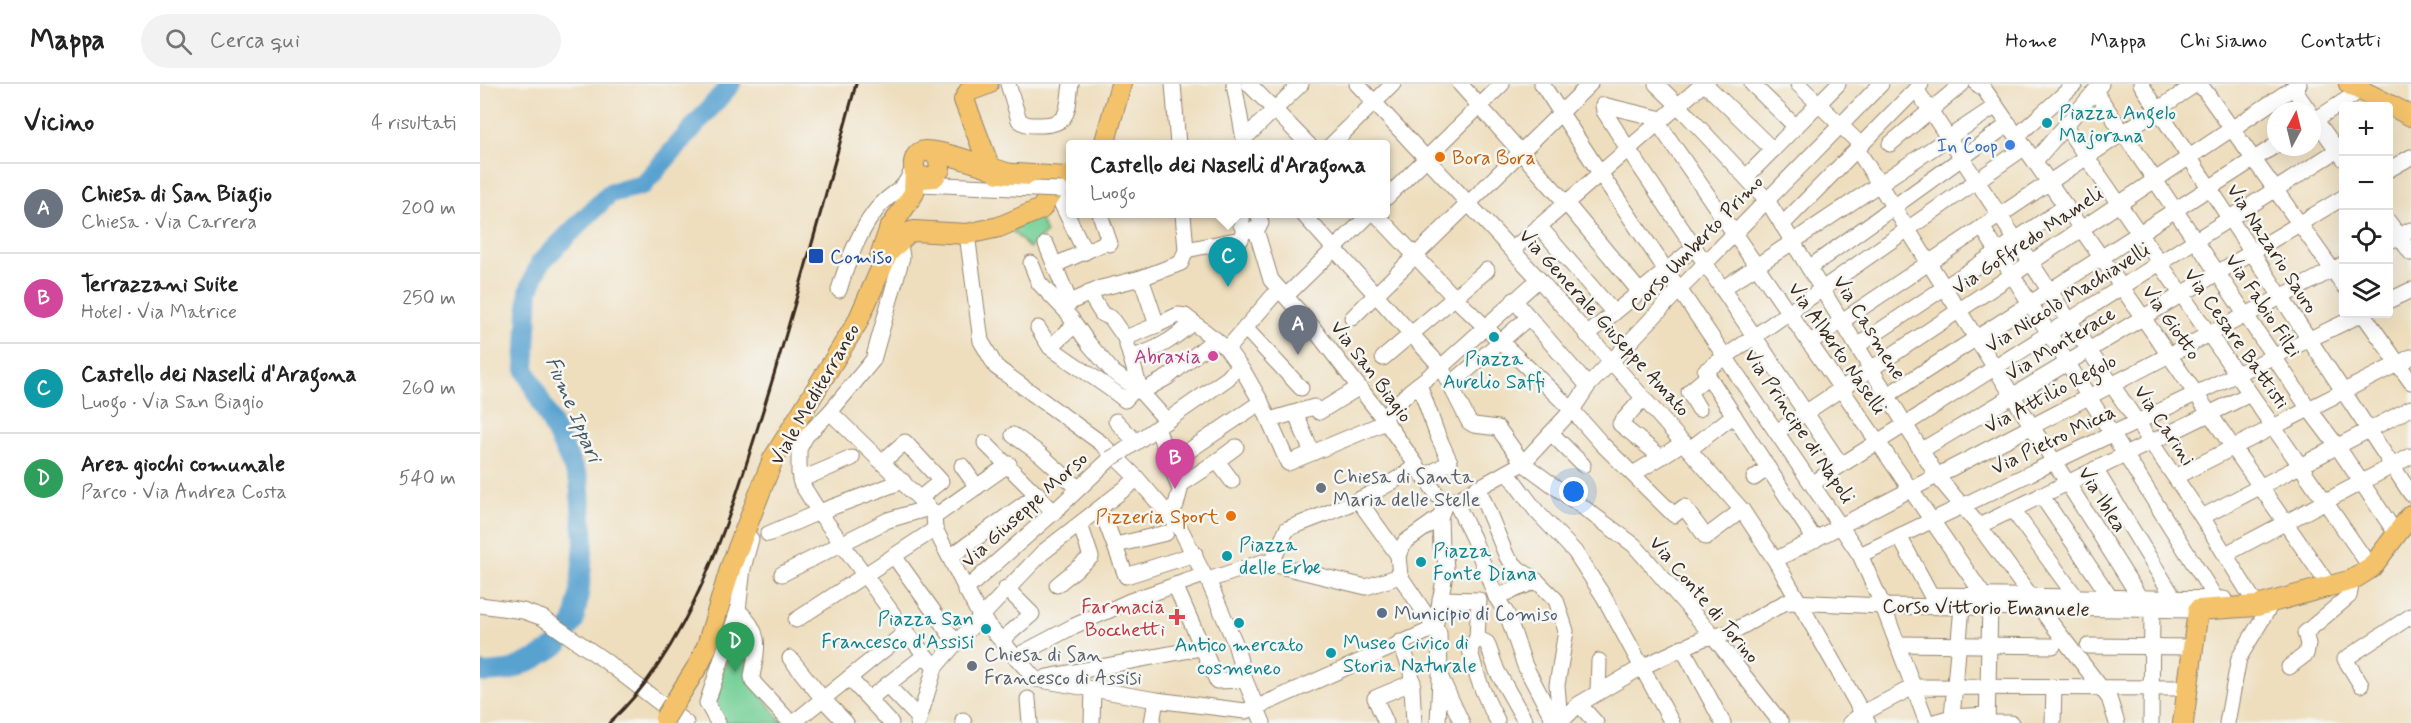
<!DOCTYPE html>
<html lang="it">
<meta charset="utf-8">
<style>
:root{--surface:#fff;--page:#f2f2f2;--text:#222;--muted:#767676;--line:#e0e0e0;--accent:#db2777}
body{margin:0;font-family:Mynerve,sans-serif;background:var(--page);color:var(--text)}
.controls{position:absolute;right:18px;top:18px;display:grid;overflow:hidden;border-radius:6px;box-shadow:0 6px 24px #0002}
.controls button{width:54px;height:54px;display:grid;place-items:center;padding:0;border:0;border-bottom:2px solid var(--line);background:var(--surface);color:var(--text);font:30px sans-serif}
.compass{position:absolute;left:1787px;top:18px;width:54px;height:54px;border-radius:50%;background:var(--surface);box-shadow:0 6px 24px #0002;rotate:7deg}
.you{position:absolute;left:1094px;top:408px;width:21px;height:21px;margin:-15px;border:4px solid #fff;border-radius:50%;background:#1a73e8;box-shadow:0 0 0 9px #1a73e833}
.badge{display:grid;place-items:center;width:39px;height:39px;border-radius:50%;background:var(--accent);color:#fff;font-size:20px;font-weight:700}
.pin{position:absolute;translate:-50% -50px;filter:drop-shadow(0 2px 3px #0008)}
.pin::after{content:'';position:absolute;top:32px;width:21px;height:18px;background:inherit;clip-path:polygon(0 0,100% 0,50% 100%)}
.popup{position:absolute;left:586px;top:56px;width:324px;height:78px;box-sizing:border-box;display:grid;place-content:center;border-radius:6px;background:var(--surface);filter:drop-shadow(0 2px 4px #0005);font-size:20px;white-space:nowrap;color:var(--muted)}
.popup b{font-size:22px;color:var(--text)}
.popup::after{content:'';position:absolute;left:50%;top:100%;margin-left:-12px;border:12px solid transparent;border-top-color:var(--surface)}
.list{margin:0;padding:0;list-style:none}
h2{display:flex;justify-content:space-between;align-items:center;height:78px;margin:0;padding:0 24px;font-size:26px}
h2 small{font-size:20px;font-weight:400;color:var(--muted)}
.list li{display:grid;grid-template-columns:39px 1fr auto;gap:18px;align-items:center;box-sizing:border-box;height:90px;padding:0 24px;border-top:2px solid var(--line)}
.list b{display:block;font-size:22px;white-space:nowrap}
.list p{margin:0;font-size:20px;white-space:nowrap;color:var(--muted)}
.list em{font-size:20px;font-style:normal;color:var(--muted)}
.icon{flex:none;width:33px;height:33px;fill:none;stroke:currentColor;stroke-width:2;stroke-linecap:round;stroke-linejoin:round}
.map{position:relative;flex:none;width:1931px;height:639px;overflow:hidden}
header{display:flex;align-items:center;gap:36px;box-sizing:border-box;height:84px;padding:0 30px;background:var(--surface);border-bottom:2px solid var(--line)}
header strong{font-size:28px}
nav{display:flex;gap:33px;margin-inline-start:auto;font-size:21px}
.search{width:420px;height:54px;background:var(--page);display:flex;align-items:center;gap:15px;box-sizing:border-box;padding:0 21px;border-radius:33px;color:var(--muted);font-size:22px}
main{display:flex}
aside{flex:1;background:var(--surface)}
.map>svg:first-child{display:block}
</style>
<header>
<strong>Mappa</strong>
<div class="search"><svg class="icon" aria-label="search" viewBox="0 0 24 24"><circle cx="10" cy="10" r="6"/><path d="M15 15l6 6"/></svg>Cerca qui</div>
<nav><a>Home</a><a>Mappa</a><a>Chi siamo</a><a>Contatti</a></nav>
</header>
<main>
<aside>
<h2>Vicino<small>4 risultati</small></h2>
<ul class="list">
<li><span class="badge" style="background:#6b7280">A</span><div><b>Chiesa di San Biagio</b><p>Chiesa · Via Carrera</p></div><em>200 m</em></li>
<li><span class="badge" style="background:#d1479c">B</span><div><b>Terrazzani Suite</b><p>Hotel · Via Matrice</p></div><em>250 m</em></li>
<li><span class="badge" style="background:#0f9aa8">C</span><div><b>Castello dei Naselli d'Aragona</b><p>Luogo · Via San Biagio</p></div><em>260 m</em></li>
<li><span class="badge" style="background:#2e9e5b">D</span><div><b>Area giochi comunale</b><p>Parco · Via Andrea Costa</p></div><em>540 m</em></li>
</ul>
</aside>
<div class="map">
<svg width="1931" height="639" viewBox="0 0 1931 639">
<rect width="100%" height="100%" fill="#f6f6f2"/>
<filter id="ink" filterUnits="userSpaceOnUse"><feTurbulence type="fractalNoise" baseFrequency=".0167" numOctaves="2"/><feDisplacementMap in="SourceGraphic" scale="12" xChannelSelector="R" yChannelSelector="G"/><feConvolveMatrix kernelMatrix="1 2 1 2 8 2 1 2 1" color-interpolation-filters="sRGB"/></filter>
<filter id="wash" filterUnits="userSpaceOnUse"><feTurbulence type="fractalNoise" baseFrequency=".008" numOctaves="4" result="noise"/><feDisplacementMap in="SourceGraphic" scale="24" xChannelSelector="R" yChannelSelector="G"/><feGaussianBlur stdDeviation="1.35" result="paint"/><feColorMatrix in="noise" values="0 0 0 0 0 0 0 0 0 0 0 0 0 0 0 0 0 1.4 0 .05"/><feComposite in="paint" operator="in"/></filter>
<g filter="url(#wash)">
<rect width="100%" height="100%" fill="#eedebe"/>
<!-- green -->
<g fill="#76d097" stroke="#587d5a" stroke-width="1.5">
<polygon points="559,132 566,149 549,164 530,145"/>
<polygon points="262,540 270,544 267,593 303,639 245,639 232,618 258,543"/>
</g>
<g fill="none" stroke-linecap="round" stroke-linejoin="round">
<!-- river -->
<polyline stroke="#59a2d0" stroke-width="20" points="0,588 5,589 28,587 57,574 78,561 94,538 99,513 104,458 99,396 45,285 49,206 60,179 130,109 163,101 251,0"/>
</g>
</g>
<g filter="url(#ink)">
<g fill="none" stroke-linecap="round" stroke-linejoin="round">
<!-- minor casing -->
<g stroke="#94846e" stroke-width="17">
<g id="minor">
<path d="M528,0L539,36C546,42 553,41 562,41C591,40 587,24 591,0"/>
<polyline points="693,0 698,61"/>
<polyline points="754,0 765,61"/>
<polyline points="769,0 829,61"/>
<polyline points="877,0 1056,192 1262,426 1295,476 1388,639"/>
<polyline points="980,0 1086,119 1160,208"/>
<polyline points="1062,0 1120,89 1380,471 1403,522 1447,639"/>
<polyline points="1176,0 1198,21 1287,116 1457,392 1499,442 1555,518"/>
<polyline points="1225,0 1293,66"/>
<polyline points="1272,0 1316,43"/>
<polyline points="1318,0 1381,61"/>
<polyline points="1497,0 1504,5 1516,22 1850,503"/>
<polyline points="1661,0 1931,410"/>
<polyline points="1720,0 1864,202"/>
<polyline points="1813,4 1829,27"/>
<polyline points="1436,5 1632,301 1722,433 1777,522"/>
<polyline points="1615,7 1829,325 1857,362 1917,451"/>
<polyline points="1832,31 1864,75"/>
<polyline points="1182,35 1123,21 1124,27 1148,65 1361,381"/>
<polyline points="1832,38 1881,6"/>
<polyline points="1178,39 1504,512"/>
<polyline points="1585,42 1891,484"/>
<polyline points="1537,52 1595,0"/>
<polyline points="764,55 821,0"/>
<polyline points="1410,60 1482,0"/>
<polyline points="851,61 913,0"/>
<polyline points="1377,65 1660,514"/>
<polyline points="1555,77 1621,0"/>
<polyline points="1908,86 1931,73"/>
<polyline points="1266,93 1358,0"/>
<polyline points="440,100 555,105"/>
<polyline points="575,106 605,168"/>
<polyline points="906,114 1022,0"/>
<polyline points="620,130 630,160"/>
<path d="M763,130L761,141C767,149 776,148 781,139L778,130"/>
<polyline points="823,130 961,283 989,338 994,341 1018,344 1043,379 1154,461 1233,552 1301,639"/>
<polyline points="896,130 975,214 1092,326 1122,360 1194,431 1204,423 1226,453 1262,426"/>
<polyline points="1908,137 1931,169"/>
<polyline points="1302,141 1441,0"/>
<polyline points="1059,142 1134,229"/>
<polyline points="1502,143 1736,515"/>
<polyline points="776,146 791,196 831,241 906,338 958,412 966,417"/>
<polyline points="487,150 501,257 516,283 621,359 656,393 700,444 724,491 728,496 755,559 765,596 783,639"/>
<polyline points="413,152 420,161 422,173 393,276 350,328 326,352 319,365 319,389 321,399 339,428 426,548 455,583"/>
<polyline points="1908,158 1931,146"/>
<polyline points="566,160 590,219"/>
<polyline points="706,166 761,155 764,144"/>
<polyline points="1032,166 1223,0"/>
<polyline points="551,179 559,199 586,227"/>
<polyline points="575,181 629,157"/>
<polyline points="1329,184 1529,40"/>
<polyline points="661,194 677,241 698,231 705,232 742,261"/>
<polyline points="799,205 747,265 765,290 781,318 808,379 906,338"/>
<polyline points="1242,205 1516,22"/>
<path d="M359,206C367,179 379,147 397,125C412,106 424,110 433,83"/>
<polyline points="609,209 622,230 631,234 645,254 661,308 688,293 735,255"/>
<polyline points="806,212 890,130"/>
<polyline points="1034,216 1108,302"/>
<polyline points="1908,217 1931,206"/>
<polyline points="582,222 621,204 661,194 701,179 706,166 703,130"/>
<polyline points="1883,230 1931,298"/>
<polyline points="590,233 609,260 633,288 661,308 687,337"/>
<polyline points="872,234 1110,0"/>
<path d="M595,241L570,263C595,282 621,297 645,316L656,304"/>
<polyline points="558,244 570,263"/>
<polyline points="765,244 821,304"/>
<polyline points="1107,251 1215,163"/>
<polyline points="645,254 677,241"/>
<polyline points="1329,259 1716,0"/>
<polyline points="1377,262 1586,122"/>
<path d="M652,273C677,266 694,255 713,238"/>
<polyline points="903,274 1007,186"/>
<polyline points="939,300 957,350 970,378 944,393"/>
<polyline points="970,301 1049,233"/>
<polyline points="1408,311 1796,61"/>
<polyline points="1163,314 1140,340 1181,373 1204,358"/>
<polyline points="1219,325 1209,308 1228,292"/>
<polyline points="350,328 449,424 454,433 455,445 500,532 555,595 676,616 765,627 775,624 955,544 959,549 960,592 982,639"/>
<polyline points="903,334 930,307 961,283 1059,195"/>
<polyline points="818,335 832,369"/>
<polyline points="790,336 834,323 839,328 878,304"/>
<polyline points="636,337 656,358"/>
<polyline points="677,344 700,406 696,421 687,428"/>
<polyline points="1298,347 1819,0"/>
<polyline points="1071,349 1103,381"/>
<polyline points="533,351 560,370 598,404"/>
<polyline points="505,359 574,428"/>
<polyline points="1210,365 1254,331"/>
<polyline points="1442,366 1864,113"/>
<polyline points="642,368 748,294 758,282"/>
<polyline points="737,377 756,363"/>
<polyline points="402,378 425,358 461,397 440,414"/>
<polyline points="692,378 781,318"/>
<polyline points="482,382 497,403"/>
<polyline points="696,383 705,398 737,377 752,397"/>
<polyline points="1615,385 1694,514"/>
<polyline points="1027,388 1057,428 1095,468 1124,513 1192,639"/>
<polyline points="1153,390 1181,373"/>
<polyline points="1695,393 1931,273"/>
<polyline points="1274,394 1288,384"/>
<polyline points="320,396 372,374"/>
<polyline points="1333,399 1864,62"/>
<polyline points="998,403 1027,473 1039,485 1057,497 1076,516 1086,547 1077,601 1079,625 1084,633"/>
<polyline points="1561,411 1630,513"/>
<polyline points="879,417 918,471"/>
<polyline points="966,417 975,417 1043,379 1092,326 1108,302 1200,205 1401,0"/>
<polyline points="975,417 993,454 1016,513 1027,530 1045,582 1075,639"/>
<polyline points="1532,425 1596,513"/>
<polyline points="454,433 529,380"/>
<polyline points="624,433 646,492 715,470"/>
<polyline points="1722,433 1931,324"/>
<polyline points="1499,442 1770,310"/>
<polyline points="288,450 339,428 423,397"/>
<polyline points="1419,452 1451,511 1744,515"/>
<polyline points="1335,456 1225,287 1545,63"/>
<polyline points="636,461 686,449"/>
<polyline points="1746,470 1931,372"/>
<polyline points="1380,471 1882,230"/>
<polyline points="414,472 476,559"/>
<polyline points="470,473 558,410"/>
<path d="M794,474L807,445C855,426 894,413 936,382"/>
<polyline points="1295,476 1864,180"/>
<polyline points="263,484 271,455"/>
<polyline points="302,490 408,436 449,424"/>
<polyline points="728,496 783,478 886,503 920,492"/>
<polyline points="577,501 611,473 600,440"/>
<polyline points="695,501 737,597 765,596"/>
<polyline points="485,506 574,428 630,375"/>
<polyline points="1016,513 1057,497"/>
<polyline points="960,515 999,516 997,554 1007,559 1017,587 1046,639"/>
<polyline points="0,521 43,527 63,534 124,576 206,639"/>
<path d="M258,526C282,549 278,562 272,592L273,598L311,639"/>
<polyline points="1565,531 1629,614 1637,639"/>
<polyline points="316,536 455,445"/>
<polyline points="955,544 920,492 918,471 925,458 960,433 966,417"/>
<polyline points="955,544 966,485 965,472 961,464 960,433"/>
<path d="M997,554L990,565C995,591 1004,612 1017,636"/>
<polyline points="522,556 552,530 526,504"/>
<polyline points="920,558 931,586 934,639"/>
<polyline points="1417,560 1573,562"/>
<polyline points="1608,562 1713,563"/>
<polyline points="1202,563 1243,639"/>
<polyline points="535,573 594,542 650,517 724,491"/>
<polyline points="310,574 343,615 366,639"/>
<polyline points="1809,583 1826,570 1828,560 1825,549 1869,512 1872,496"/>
<polyline points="567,593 721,564"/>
<polyline points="369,594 411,639"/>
<polyline points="407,601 439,634"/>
<polyline points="1881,601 1865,575 1931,532"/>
<polyline points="1118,608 1119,577"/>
<polyline points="389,615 444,572"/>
<polyline points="548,615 550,639"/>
<polyline points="1099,620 1116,639"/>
<polyline points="1472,633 1482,523"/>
<polyline points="483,636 484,639"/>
<polyline points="238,639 227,619 258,526 263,484 251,482"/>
<polyline points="313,639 426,548"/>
<polyline points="438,639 455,583 476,559 562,469 652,399"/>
<polyline points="612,639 613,605"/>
<polyline points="672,639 676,616"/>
<polyline points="906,639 895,614 933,598"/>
<polyline points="958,639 960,594"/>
<polyline points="1080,639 1099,620 1162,583 1222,555 1252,548 1304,519 1311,518 1403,522 1718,526"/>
<polyline points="1370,639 1383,629 1433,603 1708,604"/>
<polyline points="1451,639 1472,633 1507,631"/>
<polyline points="1507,639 1510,523"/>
<polyline points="1507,639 1531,639"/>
<polyline points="1573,639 1574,603"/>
<polyline points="1671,639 1672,524"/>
<polyline points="1747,639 1759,574 1793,517"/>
</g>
</g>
<!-- major casing -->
<g stroke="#94846e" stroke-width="22">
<g id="major">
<polyline points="508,0 489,7 484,16 510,84"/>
<polyline points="1869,0 1931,32"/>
<polyline points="624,61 641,0"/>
<path d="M452,68L459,75L460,85L454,93L442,94L435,88C432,79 435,67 446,67C465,67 510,84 530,90"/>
<polyline points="518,89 587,93"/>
<polyline points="415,137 434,109 435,88"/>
<polyline points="428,149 434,147 487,150 519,143 561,125 577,100 590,92"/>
<polyline points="400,173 410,143"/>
<polyline points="193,621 219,580 227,562 251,482 293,375 377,239 408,169 425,152"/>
<polyline points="1703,639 1718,526 1777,522 1872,496 1891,484 1931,431"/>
</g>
</g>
<!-- minor -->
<use href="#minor" stroke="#fff" stroke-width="15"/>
<!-- major -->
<use href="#major" stroke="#f3c26a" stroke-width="20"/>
<!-- rail -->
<path stroke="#3b2a1e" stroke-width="3" d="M129,639C216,560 255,416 289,307C320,205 348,103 376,0"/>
<!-- minor-bridge casing -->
<g stroke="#94846e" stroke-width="17" stroke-linecap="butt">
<g id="minor-bridge">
<polyline points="555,105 581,106"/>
<polyline points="630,375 642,368"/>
</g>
</g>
<!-- major-bridge casing -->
<g stroke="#94846e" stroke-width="22" stroke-linecap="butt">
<polyline id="major-bridge" points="185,634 193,621"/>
</g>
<!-- minor-bridge -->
<use href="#minor-bridge" stroke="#fff" stroke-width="15"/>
<!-- major-bridge -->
<use href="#major-bridge" stroke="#f3c26a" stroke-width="20"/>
</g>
</g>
<!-- markers -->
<g fill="#0f9aa8" stroke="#f6f6f2" stroke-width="2">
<circle cx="1567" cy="39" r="6"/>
<circle cx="1014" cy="253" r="6"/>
<circle cx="747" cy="472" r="6"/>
<circle cx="941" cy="478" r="6"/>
<circle cx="759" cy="539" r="6"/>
<circle cx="506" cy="545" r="6"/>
<circle cx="851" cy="569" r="6"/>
</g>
<circle fill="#3f7fe0" stroke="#f6f6f2" stroke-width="2" cx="1530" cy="61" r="6"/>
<g fill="#e8710a" stroke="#f6f6f2" stroke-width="2">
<circle cx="960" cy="73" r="6"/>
<circle cx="751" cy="432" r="6"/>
</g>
<rect fill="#1a4fb4" stroke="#f6f6f2" stroke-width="2" x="328" y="164" width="16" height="16" rx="3"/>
<circle fill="#d1479c" stroke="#f6f6f2" stroke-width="2" cx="733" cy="272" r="6"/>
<g fill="#6b7280" stroke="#f6f6f2" stroke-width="2">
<circle cx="841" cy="404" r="6"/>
<circle cx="492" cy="582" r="6"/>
</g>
<circle fill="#5c6f8a" stroke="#f6f6f2" stroke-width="2" cx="902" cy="529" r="6"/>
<path fill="#e0444e" stroke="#f6f6f2" stroke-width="2" d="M694 524h6v6h6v6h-6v6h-6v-6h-6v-6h6z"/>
<g text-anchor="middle" stroke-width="5" stroke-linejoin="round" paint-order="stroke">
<!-- culture labels -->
<g font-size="20" fill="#0d838f" stroke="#f6f6f2" text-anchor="start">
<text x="1579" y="35">Piazza Angelo<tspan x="1579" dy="23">Majorana</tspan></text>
<text x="1014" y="281" text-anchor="middle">Piazza<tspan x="1014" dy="23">Aurelio Saffi</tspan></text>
<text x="759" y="467">Piazza<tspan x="759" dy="23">delle Erbe</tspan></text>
<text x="953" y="473">Piazza<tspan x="953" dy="23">Fonte Diana</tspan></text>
<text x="494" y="541" text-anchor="end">Piazza San<tspan x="494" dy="23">Francesco d'Assisi</tspan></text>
<text x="863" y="565">Museo Civico di<tspan x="863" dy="23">Storia Naturale</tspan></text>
<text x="759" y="567" text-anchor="middle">Antico mercato<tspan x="759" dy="23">cosmeneo</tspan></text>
</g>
<!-- shop labels -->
<g font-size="20" fill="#366cbe" stroke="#f6f6f2" text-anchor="end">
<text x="1518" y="68">In Coop</text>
</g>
<!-- food labels -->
<g font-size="20" fill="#c56008" stroke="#f6f6f2" text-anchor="start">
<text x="972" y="80">Bora Bora</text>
<text x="739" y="439" text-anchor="end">Pizzeria Sport</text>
</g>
<!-- street labels -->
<g font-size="20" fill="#3b2a1e" stroke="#f6f6f2">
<text transform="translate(1547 156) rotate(-34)" y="7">Via Goffredo Mameli</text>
<text transform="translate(1216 159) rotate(-46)" y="7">Corso Umberto Primo</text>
<text transform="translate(1793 164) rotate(57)" y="7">Via Nazario Sauro</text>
<text transform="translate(1587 213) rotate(-32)" y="7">Via Niccolò Machiavelli</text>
<text transform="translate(1784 221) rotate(56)" y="7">Via Fabio Filzi</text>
<text transform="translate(1125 238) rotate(48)" y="7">Via Generale Giuseppe Amato</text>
<text transform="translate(1692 238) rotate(55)" y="7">Via Giotto</text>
<text transform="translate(1390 243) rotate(58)" y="7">Via Casmene</text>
<text transform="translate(1757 254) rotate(55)" y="7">Via Cesare Battisti</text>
<text transform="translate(1580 259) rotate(-31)" y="7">Via Monterace</text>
<text transform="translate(1358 264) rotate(55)" y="7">Via Alberto Naselli</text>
<text transform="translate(892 287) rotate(53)" y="7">Via San Biagio</text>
<text transform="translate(1570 309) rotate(-28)" y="7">Via Attilio Regolo</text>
<text transform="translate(334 310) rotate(-60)" y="7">Viale Mediterraneo</text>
<text transform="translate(1685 341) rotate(56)" y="7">Via Carini</text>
<text transform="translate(1320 342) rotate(56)" y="7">Via Principe di Napoli</text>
<text transform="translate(1573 355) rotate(-26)" y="7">Via Pietro Micca</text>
<text transform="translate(1623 415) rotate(58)" y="7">Via Iblea</text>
<text transform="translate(544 425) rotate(-42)" y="7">Via Giuseppe Morso</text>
<text transform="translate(1225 515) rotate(50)" y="7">Via Conte di Torino</text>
<text transform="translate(1506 523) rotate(1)" y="7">Corso Vittorio Emanuele</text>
</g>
<!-- transit labels -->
<g font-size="20" fill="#164399" stroke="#f6f6f2" text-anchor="start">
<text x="350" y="179">Comiso</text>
</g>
<!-- hotel labels -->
<g font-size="20" fill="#b23c85" stroke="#f6f6f2" text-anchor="end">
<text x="721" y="279">Abraxia</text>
</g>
<!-- worship labels -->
<g font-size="20" fill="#5b616d" stroke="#f6f6f2" text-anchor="start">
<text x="853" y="399">Chiesa di Santa<tspan x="853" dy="23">Maria delle Stelle</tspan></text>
<text x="504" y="577">Chiesa di San<tspan x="504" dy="23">Francesco di Assisi</tspan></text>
</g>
<!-- health labels -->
<g font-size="20" fill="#be3a42" stroke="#f6f6f2" text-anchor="end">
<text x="685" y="529">Farmacia<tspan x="685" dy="23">Bocchetti</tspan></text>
</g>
<!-- service labels -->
<g font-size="20" fill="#4e5e75" stroke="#f6f6f2" text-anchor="start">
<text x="914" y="536">Municipio di Comiso</text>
</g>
<!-- water labels -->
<g font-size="21" font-style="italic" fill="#475a65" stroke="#f6f6f2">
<text transform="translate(94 325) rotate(67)" y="7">Fiume Ippari</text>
</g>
</g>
</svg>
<div class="controls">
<button>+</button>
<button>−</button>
<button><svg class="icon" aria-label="locate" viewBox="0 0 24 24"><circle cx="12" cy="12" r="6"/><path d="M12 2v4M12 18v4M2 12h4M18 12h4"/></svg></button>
<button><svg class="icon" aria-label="layers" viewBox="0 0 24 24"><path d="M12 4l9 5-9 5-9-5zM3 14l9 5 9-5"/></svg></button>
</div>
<svg class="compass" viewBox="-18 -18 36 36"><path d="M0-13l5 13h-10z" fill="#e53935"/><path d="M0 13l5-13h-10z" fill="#767676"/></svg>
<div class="you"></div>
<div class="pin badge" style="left:818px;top:271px;background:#6b7280">A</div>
<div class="pin badge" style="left:695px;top:405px;background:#d1479c">B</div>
<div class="pin badge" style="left:748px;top:203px;background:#0f9aa8">C</div>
<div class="popup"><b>Castello dei Naselli d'Aragona</b>Luogo</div>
<div class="pin badge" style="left:255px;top:588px;background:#2e9e5b">D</div>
</div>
</main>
